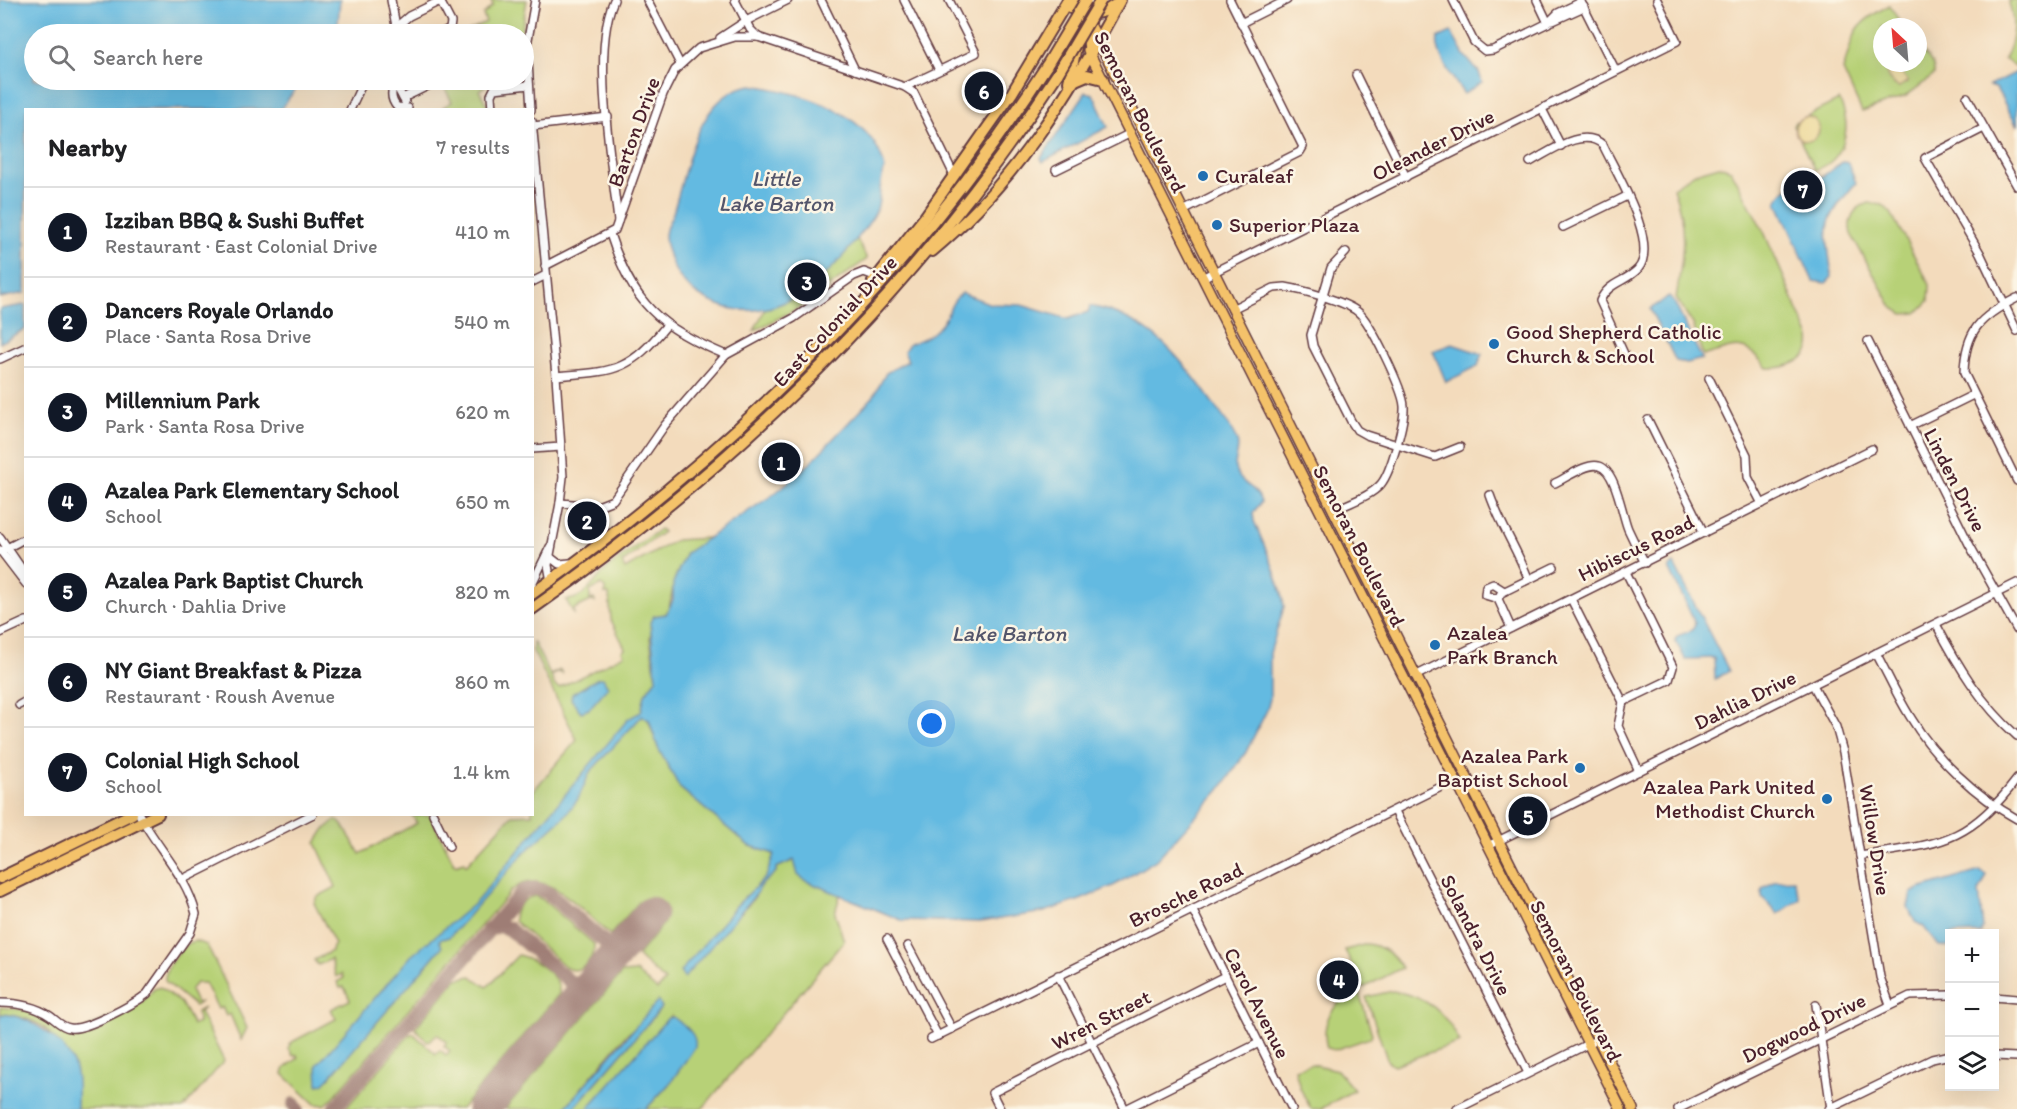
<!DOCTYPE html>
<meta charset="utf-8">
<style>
:root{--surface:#fff;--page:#f6f6f6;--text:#202124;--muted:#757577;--line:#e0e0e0;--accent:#111827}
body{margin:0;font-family:Itim,sans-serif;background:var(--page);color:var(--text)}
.controls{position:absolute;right:18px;bottom:18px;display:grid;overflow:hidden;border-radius:0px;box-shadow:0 6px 24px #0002}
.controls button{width:54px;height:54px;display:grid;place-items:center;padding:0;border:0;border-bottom:2px solid var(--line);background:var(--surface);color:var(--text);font:30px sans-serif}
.compass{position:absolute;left:1873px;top:18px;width:54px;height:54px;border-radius:50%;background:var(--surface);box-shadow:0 6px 24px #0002;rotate:334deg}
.you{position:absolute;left:932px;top:724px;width:21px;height:21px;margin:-15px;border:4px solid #fff;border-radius:50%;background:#1a73e8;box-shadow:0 0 0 9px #1a73e833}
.badge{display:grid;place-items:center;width:39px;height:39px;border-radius:50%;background:var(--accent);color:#fff;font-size:20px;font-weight:700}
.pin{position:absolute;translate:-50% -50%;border:3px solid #fff;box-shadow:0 2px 6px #0006}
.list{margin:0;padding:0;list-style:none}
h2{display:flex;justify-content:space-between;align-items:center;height:78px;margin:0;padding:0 24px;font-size:26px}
h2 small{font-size:20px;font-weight:400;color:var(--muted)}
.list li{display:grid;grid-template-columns:39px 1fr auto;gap:18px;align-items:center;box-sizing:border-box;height:90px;padding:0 24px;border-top:2px solid var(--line)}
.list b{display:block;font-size:22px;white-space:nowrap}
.list p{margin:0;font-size:20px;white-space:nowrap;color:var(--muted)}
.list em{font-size:20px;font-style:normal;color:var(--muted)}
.icon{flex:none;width:33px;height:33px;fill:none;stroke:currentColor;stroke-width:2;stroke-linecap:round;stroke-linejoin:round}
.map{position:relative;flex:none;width:2017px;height:1109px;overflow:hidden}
.search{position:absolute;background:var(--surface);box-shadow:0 6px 24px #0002;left:24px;top:24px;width:510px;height:66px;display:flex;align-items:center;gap:15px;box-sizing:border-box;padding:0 21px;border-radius:33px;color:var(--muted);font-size:22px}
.panel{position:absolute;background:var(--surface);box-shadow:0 6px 24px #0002;left:24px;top:108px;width:510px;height:708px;border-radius:0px}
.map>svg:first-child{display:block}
</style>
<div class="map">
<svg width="2017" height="1109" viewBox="0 0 2017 1109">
<rect width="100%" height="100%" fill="#fcf5e5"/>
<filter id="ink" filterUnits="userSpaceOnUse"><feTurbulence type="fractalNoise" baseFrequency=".0167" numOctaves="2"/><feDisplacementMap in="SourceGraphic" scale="12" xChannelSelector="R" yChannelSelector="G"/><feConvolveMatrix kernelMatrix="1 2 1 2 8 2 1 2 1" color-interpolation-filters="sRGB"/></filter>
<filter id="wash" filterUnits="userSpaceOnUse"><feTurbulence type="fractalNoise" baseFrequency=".008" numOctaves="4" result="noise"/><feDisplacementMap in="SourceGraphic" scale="24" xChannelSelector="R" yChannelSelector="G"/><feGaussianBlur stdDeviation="1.35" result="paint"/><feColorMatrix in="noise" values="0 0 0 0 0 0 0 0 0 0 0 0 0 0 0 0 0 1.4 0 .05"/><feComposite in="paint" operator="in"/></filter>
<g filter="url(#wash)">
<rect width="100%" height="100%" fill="#f3dbbc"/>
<!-- green -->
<g fill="#b7d177" stroke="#807851" stroke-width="1.5">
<polygon points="491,0 527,0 521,34 462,34 486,22 483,15 493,5"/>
<path d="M2008,0H2017V67L2004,59C2014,39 2016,22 2008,0Z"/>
<path d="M1890,5L1902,27H1882V63H1918V48C1926,55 1935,62 1934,75L1906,96L1862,112L1843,70C1855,31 1852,25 1890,5Z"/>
<polygon points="449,80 486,80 487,85 479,90 489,109 444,109 443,107 452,102 442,83"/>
<path d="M1839,100C1853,126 1845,161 1815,170L1793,126L1795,122Z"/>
<path d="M1719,166L1731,170L1764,232L1810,338C1814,361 1784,369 1767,368C1744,339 1736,346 1703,356L1693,324L1676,298C1683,257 1688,227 1673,188L1695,173Z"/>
<path d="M1869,203L1882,205L1891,213L1930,285L1929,301L1917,313L1903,314L1892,307L1851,234C1847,219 1854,207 1869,203Z"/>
<polygon points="845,215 867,259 804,305 754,331 796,246"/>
<path d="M660,529L663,532L622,563L625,569L676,540L709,538C694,550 678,563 674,582C671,595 672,602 666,614L654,616L650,638L656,679L645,694L646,713L658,748L680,788L748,845L774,854L766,878L737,905L706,944C718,932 757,903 759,887L776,872V868L794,860L806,881L840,895L835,913L844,941L702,1109H646L671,1082V1016L587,1109H573L662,1007L625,1036L564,1109H505L622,973L636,972L657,990L665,981L637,956L664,923L639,902L610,935C585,914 544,861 511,891L332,1099L325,1105L315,1104L283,1074L285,1068L298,1058L297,1055L293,1056L289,1049L290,1043L336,1019L331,1009L350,1000L344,987L340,988L337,982L344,978L342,974L336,977L331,959L318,965L314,960L330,952L335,944L314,903L317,897L336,887L316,843L324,830L336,820L343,825L360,854L417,823L412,815H430L455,865L464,862L466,865L512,815L532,814L533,791L577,740L533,651V641L550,675L560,670L563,674L559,672L551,676L555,686L559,688L624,655L622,651L625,648L611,620L609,594H605V588L601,585L590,591V600L594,599L595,602L591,601L574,609V614L566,600C587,599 595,578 609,567C627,552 641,543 660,529Z"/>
<path d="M535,896L542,899L594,944C596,957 580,976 567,968L514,921C513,909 523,898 535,896Z"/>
<path d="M195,941L207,945L247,1028L241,1040L230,1014L226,1016L222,1007L218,1009L205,983H196L190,990L196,1003L201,1002L195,1006L165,981C164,968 182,943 195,941Z"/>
<path d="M1367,944C1384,947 1393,954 1402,968L1363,988L1345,950Z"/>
<path d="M518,955C531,958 562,975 559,994L461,1109H345L410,1034H414L436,1054L440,1050L446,1055L450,1051L444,1046L447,1042L437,1034L428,1042L415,1028L457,979L471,976L487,987Z"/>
<path d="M160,987L181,1003L193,1025L198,1023L197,1012L204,1008L200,1012L224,1061L183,1109H77C78,1089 61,1047 48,1031C39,1021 13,1014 0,1014V1007L24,1010L40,1016L61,1030L78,1032L142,1002L154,989Z"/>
<path d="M1393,991C1428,997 1444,1011 1460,1042L1394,1065L1388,1062L1366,997Z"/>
<path d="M1359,992L1372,1034L1370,1038L1334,1050L1327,1048C1320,1022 1333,1000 1359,992Z"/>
<polygon points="1312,1064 1337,1070 1354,1090 1321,1109 1311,1109 1300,1088 1295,1069"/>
</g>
<!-- sand -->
<g fill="#eeda9e" stroke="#9c7c64" stroke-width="1.5">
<path d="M1886,63H1899L1897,67L1908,81L1899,87C1889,83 1884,74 1886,63Z"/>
<circle cx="1807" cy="129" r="12"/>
</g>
<!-- water -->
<g fill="#64bae1" stroke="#576c86" stroke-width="1.5">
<polygon points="0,0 340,0 337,34 34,34 34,80 302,80 281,109 26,110 25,293 0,298"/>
<path d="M1451,32L1464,55L1479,72L1482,82L1464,94C1455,82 1434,53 1438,38Z"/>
<polygon points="2017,72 2017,126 1996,88 1989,86"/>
<path d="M752,85C803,93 873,112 885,169C877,184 883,203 873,217C836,271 778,336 707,300C691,292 677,278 671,261C668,252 663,239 666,230C667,224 671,219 673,213C687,170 696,93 752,85Z"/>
<polygon points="1086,92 1093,94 1108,127 1043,162 1041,158"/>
<path d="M1843,162L1848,163L1856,183C1820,224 1826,226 1832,277L1826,283L1813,281L1777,202C1782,186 1804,181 1818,178C1826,176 1835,166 1843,162Z"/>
<path d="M962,293L991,304L1021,305L1068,319L1088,312L1090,306C1149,318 1179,355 1212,402C1221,414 1232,427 1237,441C1241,452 1232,461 1236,472C1242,486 1256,485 1261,502L1253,513L1254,521L1272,564L1282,593L1284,607L1270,653V699L1267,710L1246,752L1220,790L1156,860L1115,885L1080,900L1044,912L980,922L901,920L806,881L798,875L794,860L776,868V872L759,887L758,892L684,978L680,972L737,905L766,877L774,854L748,845L680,788L658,748L649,720L642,716L590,772L578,799L565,816L524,853L455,931L449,937L439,940L442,947L329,1078L323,1084L318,1085L317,1065L411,956L475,903L628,719L641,712L645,694L656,679L650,622L654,616L666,614L673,600V583L686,553L774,494L807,466L873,397L886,373L908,361L904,351L909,344C923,340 939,331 946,317C951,307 953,299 962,293Z"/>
<polygon points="1669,297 1674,302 1702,359 1687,363 1676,361 1650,309"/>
<polygon points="25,305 25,329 0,343 0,309"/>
<polygon points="1452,344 1482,354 1478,366 1446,382 1433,351"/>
<polygon points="1674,564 1729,671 1715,679 1714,658 1685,659 1675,640 1677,636 1693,630 1695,623 1669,568"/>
<polygon points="598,678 603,678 608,687 589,709 581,712 571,699 572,694"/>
<polygon points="1980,871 1987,875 1979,892 1983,928 1980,933 1950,934 1949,947 1939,946 1923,926 1915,922 1908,907 1911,893 1919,889"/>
<polygon points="1794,880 1800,899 1778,914 1762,897 1762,889 1775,881"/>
<polygon points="658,1001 662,1007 573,1109 564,1109"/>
<path d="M0,1014C27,1014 63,1039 73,1063C79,1075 77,1096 77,1109H0Z"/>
<path d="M673,1017C683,1025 698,1033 695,1047L671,1082L646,1109H587L668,1018Z"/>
</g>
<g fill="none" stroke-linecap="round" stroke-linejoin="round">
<!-- taxiway -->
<g stroke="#9e7d74" stroke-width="14">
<polyline points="488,930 499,926 509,929 583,993"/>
<polyline points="294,1104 297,1109"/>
<polyline points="334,1109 523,891 536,888 547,892 617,953"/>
</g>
<!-- runway -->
<polyline stroke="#9e7d74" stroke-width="33" points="483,1109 651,913"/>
</g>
</g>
<g filter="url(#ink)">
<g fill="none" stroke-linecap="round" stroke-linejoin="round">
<!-- minor casing -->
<g stroke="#633b41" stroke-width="10">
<g id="minor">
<polyline points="391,0 396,26"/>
<path d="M614,0C591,51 612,163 618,221"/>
<polyline points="647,0 680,64"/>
<polyline points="735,0 750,29 758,37"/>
<polyline points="821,0 855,70"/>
<polyline points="904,0 939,70"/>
<polyline points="1453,0 1474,42 1485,51 1493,50 1548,23 1537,0"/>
<polyline points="1580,0 1616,71"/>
<polyline points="440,1 451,22 450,29 441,34"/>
<polyline points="1553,21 1584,7"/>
<polyline points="1241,23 1287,0"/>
<polyline points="1548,23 1558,13 1581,2"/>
<polyline points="388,34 409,16 442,0"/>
<polyline points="720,38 746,21 788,0"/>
<polyline points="1356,75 1406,177"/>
<polyline points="387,80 397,87 405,102"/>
<path d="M395,80C392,90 389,98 397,107L408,108"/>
<polyline points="905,87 976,53 949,0"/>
<polyline points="1967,97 2017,186"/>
<polyline points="403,98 440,80"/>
<polyline points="1542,109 1561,146"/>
<polyline points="350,110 364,80"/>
<polyline points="492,110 491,95 494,89 529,85"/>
<polyline points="531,110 527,45 535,0"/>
<polyline points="532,121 556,376 563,477 560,503 548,565 551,582"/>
<polyline points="533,126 608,117"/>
<polyline points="1984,128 1925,158 1980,253 2017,331"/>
<path d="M1530,162C1550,152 1582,126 1603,145C1615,171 1660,243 1638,269C1626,282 1608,282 1600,301L1625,356"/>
<polyline points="1056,170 1131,133"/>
<polyline points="1183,211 1300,152 1303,147 1230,0"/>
<polyline points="1563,227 1627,196"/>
<path d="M610,234C633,304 659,327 726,355"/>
<polyline points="1346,252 1331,268 1311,335 1313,346 1351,421 1357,430 1366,435 1435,457 1460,447"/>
<polyline points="545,266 615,230 663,94 675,70 699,48 735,37 758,37 905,87 914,93 954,175"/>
<polyline points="1204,277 1677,41 1657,0"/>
<polyline points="532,282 546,275"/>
<path d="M2017,298C1981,316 1965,330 1964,373L2017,481"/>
<path d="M1232,309L1274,288L1285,287C1302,290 1345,301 1358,312C1370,321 1403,390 1404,406C1405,421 1391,472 1381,484C1370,497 1348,503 1333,511"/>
<polyline points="1868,341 1969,544 2017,630"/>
<polyline points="0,359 26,347"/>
<path d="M556,376C614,371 628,373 666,326"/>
<polyline points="1709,378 1747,455 1748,477 1762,504"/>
<polyline points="1648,420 1704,533"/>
<polyline points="1910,426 1973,395"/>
<polyline points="532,449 561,447"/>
<path d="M1555,483C1566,478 1588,462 1599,466C1616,470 1622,515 1628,529C1633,540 1639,552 1645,563"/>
<path d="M1490,495C1500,524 1517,549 1528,578"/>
<polyline points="560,503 598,506 613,500 665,425 726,355 794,318 854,276 864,272 877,277"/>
<polyline points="0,537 26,575"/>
<polyline points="5,549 26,538"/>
<polyline points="0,550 26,584"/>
<polyline points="550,557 559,564 570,563"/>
<polyline points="532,584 550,547"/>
<polyline points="1498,599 1485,595 1486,587 1493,584 1504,591"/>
<polyline points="1571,599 1623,702 1618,726 1639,771"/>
<path d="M1936,624C1958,666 1981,704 2017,736"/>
<polyline points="1511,628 1498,599 1501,593 1554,567"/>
<polyline points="0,633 26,621"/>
<path d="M1876,653C1888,675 1898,698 1911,718C1935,758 1977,797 2017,819"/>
<polyline points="1415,676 1872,449"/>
<polyline points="1813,685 1836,727 1843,752 1880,977 1890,1005"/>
<polyline points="1623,702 1669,680 1673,667 1626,572"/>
<polyline points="19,705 26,701"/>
<polyline points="1395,811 1528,1073"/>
<polyline points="433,814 449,847"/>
<polyline points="1488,846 2017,583"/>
<path d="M1860,856C1938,843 1966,846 2017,779"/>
<polyline points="181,880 313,814"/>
<polyline points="1193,911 1292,1109"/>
<polyline points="887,939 938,1036"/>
<polyline points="908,946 952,1029"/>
<polyline points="1058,975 1125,1109"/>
<polyline points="1994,997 2017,999"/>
<path d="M0,1003C18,1003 35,1006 50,1016C56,1020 61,1027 70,1028C85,1031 134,1004 147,994L190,933L196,914C187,876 157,848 139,814"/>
<polyline points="1816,1005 1831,1109"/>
<polyline points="931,1039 1455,780"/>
<polyline points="1994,1056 2017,1057"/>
<polyline points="1000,1109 992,1093 1225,976"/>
<polyline points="1126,1109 1259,1043"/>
<polyline points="1457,1109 1592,1042"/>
<polyline points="1678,1109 1910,996 1950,995"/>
<polyline points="1829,1109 1932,1059 1950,1055"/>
</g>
</g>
<!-- major casing -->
<g stroke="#633b41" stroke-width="12">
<g id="major">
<polyline points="1087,18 1633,1109"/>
<polyline points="1088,50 1621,1109"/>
</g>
</g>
<!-- highway casing -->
<g stroke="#633b41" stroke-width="14">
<g id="highway">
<path d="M1071,8C1086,16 1102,15 1115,5"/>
<polyline points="1086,21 1090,54"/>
<polyline points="1073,81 1087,75 1103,79"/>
<polyline points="1069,82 1079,31 1075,0"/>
<path d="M932,251C1013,185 1071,92 1120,0"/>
<polyline points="873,282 925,217 1012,93 1068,0"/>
<path d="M532,594C734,450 912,275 1047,65"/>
<path d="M532,609C739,464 920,285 1058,73"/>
<polyline points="0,878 132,814"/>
<polyline points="0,891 158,814"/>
</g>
</g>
<!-- minor -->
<use href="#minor" stroke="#fff" stroke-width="7"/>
<!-- major -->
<use href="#major" stroke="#f4c26a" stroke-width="9"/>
<!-- highway -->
<use href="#highway" stroke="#f4c26a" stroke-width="10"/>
<!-- highway-bridge casing -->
<g stroke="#633b41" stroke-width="14" stroke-linecap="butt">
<g id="highway-bridge">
<polyline points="1047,65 1086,0"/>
<polyline points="1058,73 1101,0"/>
</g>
</g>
<!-- highway-bridge -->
<use href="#highway-bridge" stroke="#f4c26a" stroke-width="10"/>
</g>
</g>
<!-- markers -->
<g fill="#1f6fb2" stroke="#fcf5e5" stroke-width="2">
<circle cx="1203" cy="176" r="6"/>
<circle cx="1217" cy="225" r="6"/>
<circle cx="1494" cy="344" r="6"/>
<circle cx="1435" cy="645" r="6"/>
<circle cx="1580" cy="768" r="6"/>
<circle cx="1827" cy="799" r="6"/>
</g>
<g text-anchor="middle" stroke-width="5" stroke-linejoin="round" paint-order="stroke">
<!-- street labels -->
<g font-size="21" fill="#4a1f2b" stroke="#fcf5e5">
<text transform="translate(1140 112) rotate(63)" y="7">Semoran Boulevard</text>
<text transform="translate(634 132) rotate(-70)" y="7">Barton Drive</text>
<text transform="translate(1433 145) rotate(-27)" y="7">Oleander Drive</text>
<text transform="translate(835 321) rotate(-47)" y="7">East Colonial Drive</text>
<text transform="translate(1955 480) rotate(63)" y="7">Linden Drive</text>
<text transform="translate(1359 546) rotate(63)" y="7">Semoran Boulevard</text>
<text transform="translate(1636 548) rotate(-26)" y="7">Hibiscus Road</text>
<text transform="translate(1745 700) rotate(-26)" y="7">Dahlia Drive</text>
<text transform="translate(1875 840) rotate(81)" y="7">Willow Drive</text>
<text transform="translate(1186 895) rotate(-26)" y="7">Brosche Road</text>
<text transform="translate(1476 935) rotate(63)" y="7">Solandra Drive</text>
<text transform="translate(1576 981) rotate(63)" y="7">Semoran Boulevard</text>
<text transform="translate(1257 1003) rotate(63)" y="7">Carol Avenue</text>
<text transform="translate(1101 1020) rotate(-27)" y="7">Wren Street</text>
<text transform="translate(1804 1028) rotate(-26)" y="7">Dogwood Drive</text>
</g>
<!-- poi labels -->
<g font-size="21" fill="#4a1f2b" stroke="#fcf5e5" text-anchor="start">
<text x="1215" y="183">Curaleaf</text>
<text x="1229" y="232">Superior Plaza</text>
<text x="1506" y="339">Good Shepherd Catholic<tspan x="1506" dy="24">Church &amp; School</tspan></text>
<text x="1447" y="640">Azalea<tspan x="1447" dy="24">Park Branch</tspan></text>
<text x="1568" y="763" text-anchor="end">Azalea Park<tspan x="1568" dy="24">Baptist School</tspan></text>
<text x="1815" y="794" text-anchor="end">Azalea Park United<tspan x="1815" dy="24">Methodist Church</tspan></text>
</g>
<!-- water labels -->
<g font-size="22" font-style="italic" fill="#53556b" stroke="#fcf5e5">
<text x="776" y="186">Little<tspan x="776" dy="25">Lake Barton</tspan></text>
<text x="1009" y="641">Lake Barton</text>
</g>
</g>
</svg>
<div class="controls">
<button>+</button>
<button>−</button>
<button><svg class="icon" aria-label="layers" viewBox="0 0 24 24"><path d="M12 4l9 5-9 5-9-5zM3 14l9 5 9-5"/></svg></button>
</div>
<svg class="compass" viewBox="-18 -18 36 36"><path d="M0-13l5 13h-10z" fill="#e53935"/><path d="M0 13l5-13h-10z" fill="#757577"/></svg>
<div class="you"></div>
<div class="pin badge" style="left:781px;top:462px">1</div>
<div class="pin badge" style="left:587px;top:521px">2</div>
<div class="pin badge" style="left:807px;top:282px">3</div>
<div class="pin badge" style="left:1339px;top:980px">4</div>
<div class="pin badge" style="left:1528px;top:816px">5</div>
<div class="pin badge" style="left:984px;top:91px">6</div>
<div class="pin badge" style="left:1803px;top:190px">7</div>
<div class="search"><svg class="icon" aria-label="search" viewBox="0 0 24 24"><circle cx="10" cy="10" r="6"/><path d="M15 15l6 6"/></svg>Search here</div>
<section class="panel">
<h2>Nearby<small>7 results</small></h2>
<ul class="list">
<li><span class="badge">1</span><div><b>Izziban BBQ &amp; Sushi Buffet</b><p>Restaurant · East Colonial Drive</p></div><em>410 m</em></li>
<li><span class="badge">2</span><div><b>Dancers Royale Orlando</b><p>Place · Santa Rosa Drive</p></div><em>540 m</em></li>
<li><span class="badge">3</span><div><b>Millennium Park</b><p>Park · Santa Rosa Drive</p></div><em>620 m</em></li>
<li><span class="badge">4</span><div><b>Azalea Park Elementary School</b><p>School</p></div><em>650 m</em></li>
<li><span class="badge">5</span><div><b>Azalea Park Baptist Church</b><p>Church · Dahlia Drive</p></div><em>820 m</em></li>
<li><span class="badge">6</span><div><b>NY Giant Breakfast &amp; Pizza</b><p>Restaurant · Roush Avenue</p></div><em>860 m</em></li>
<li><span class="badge">7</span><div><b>Colonial High School</b><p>School</p></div><em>1.4 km</em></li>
</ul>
</section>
</div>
